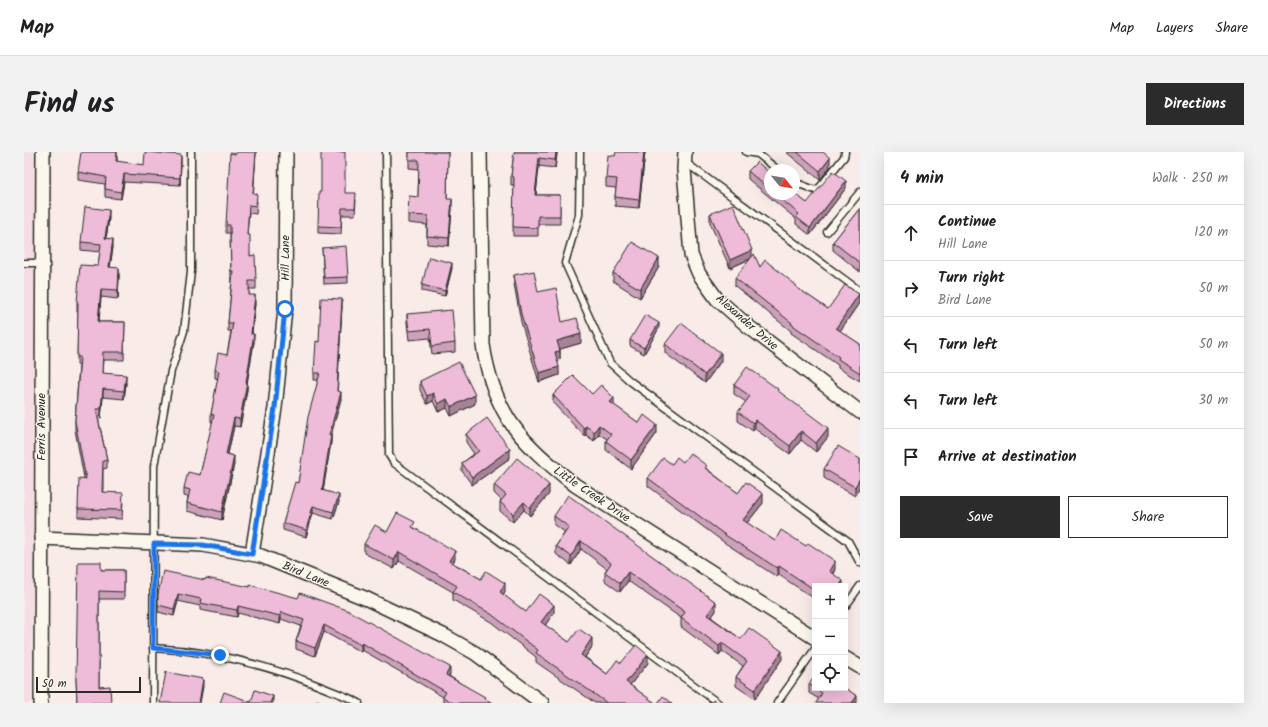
<!DOCTYPE html>
<meta charset="utf-8">
<style>
:root{--surface:#fff;--page:#f2f2f2;--text:#202124;--muted:#757577;--line:#e0e0e0;--accent:#2b2b2b}
body{margin:0;font-family:Kalam,sans-serif;background:var(--page);color:var(--text)}
.controls{position:absolute;right:12px;bottom:12px;display:grid;overflow:hidden;border-radius:0px;box-shadow:0 4px 16px #0002}
.controls button{width:36px;height:36px;display:grid;place-items:center;padding:0;border:0;border-bottom:1px solid var(--line);background:var(--surface);color:var(--text);font:20px sans-serif}
.compass{position:absolute;left:740px;top:12px;width:36px;height:36px;border-radius:50%;background:var(--surface);box-shadow:0 4px 16px #0002;rotate:120deg}
.scale{position:absolute;left:12px;bottom:10px;width:105px;box-sizing:border-box;padding-left:4px;border:2px solid #2b2b2b;border-top:0;font-size:11px;line-height:14px;white-space:nowrap;color:#2b2b2b;-webkit-text-stroke:3px #fbf7ec;paint-order:stroke}
.stop{position:absolute;width:12px;height:12px;margin:-9px;border:3px solid #1a73e8;border-radius:50%;background:#fff}
.stop.end{background:#1a73e8;border-color:#fff;box-shadow:0 1px 4px #0008}
.list{margin:0;padding:0;list-style:none}
h2{display:flex;justify-content:space-between;align-items:center;height:52px;margin:0;padding:0 16px;font-size:17px}
h2 small{font-size:13px;font-weight:400;color:var(--muted)}
.list li{display:grid;grid-template-columns:26px 1fr auto;gap:12px;align-items:center;box-sizing:border-box;height:56px;padding:0 16px;border-top:1px solid var(--line)}
.list b{display:block;font-size:15px;white-space:nowrap}
.list p{margin:0;font-size:13px;white-space:nowrap;color:var(--muted)}
.list em{font-size:13px;font-style:normal;color:var(--muted)}
.actions{display:flex;gap:8px;padding:12px 16px}
.actions a{flex:1;padding:9px 0;border:1px solid var(--accent);border-radius:0px;text-align:center;font-size:14px;color:var(--accent)}
.actions .main{background:var(--accent);color:#fff}
.icon{flex:none;width:22px;height:22px;fill:none;stroke:currentColor;stroke-width:2;stroke-linecap:round;stroke-linejoin:round}
.map{position:relative;flex:none;width:836px;height:551px;overflow:hidden;border-radius:0px}
header{display:flex;align-items:center;gap:24px;box-sizing:border-box;height:56px;padding:0 20px;background:var(--surface);border-bottom:1px solid var(--line)}
header strong{font-size:19px}
nav{display:flex;gap:22px;margin-inline-start:auto;font-size:14px}
.intro{display:flex;align-items:center;justify-content:space-between;box-sizing:border-box;height:96px;padding:0 24px}
h1{margin:0;font-size:28px}
.button{padding:10px 18px;border-radius:0px;background:var(--accent);color:#fff;font-size:14px;font-weight:700}
main{display:flex;gap:24px;padding:0 24px}
aside{flex:1;background:var(--surface);border-radius:0px;box-shadow:0 4px 16px #0002}
.map>svg:first-child{display:block}
</style>
<header>
<strong>Map</strong>
<nav><a>Map</a><a>Layers</a><a>Share</a></nav>
</header>
<div class="intro"><h1>Find us</h1><a class="button">Directions</a></div>
<main>
<div class="map">
<svg width="836" height="551" viewBox="0 0 836 551">
<rect width="100%" height="100%" fill="#f8ebe8"/>
<filter id="ink" filterUnits="userSpaceOnUse"><feTurbulence type="fractalNoise" baseFrequency=".025" numOctaves="2"/><feDisplacementMap in="SourceGraphic" scale="8" xChannelSelector="R" yChannelSelector="G"/><feConvolveMatrix kernelMatrix="1 2 1 2 8 2 1 2 1" color-interpolation-filters="sRGB"/></filter>
<g filter="url(#ink)">
<!-- built -->
<polygon fill="#f5dde3" points="0,0 10,0 11,5 8,551 0,551"/>
<g fill="none" stroke-linecap="round" stroke-linejoin="round">
<!-- lane casing -->
<g stroke="#2b2b2b" stroke-width="9">
<g id="lane">
<polyline points="362,0 365,303 370,311 694,551"/>
<polyline points="556,0 555,63 541,111 586,211 606,229 824,389 836,411"/>
<polyline points="722,0 734,2 754,18"/>
<polyline points="661,10 836,139"/>
<polyline points="770,30 791,38 796,35 820,5 821,0"/>
<polyline points="803,80 836,40"/>
<polyline points="0,111 18,111"/>
<polyline points="821,455 836,434"/>
<path d="M129,496C188,499 244,513 298,535C310,540 323,544 335,551"/>
<polyline points="129,551 130,314 147,219 160,179 167,120 167,0"/>
<polyline points="753,551 791,497"/>
</g>
</g>
<!-- street casing -->
<g stroke="#2b2b2b" stroke-width="16">
<g id="street">
<path d="M456,0L459,193C470,264 497,290 551,333L791,486"/>
<polyline points="661,0 660,17 667,103 675,122 693,147 725,175 836,260"/>
<polyline points="17,386 179,393 237,404 343,447 419,483 451,501 518,551"/>
<polyline points="228,402 251,256 261,157 262,0"/>
<polyline points="821,506 836,515"/>
<polyline points="17,551 19,0"/>
</g>
</g>
<!-- lane -->
<use href="#lane" stroke="#fbf7ec" stroke-width="6"/>
<!-- street -->
<use href="#street" stroke="#fbf7ec" stroke-width="13"/>
</g>
<!-- wall -->
<g fill="#cda1ba" stroke="#2b2b2b">
<polygon points="385,0 424,0 423,47 428,56 425,94 403,92 403,73 384,71 384,63 394,45 395,17 385,16"/>
<polygon points="490,0 533,0 531,16 515,14 512,43 536,43 536,72 514,72 514,84 489,84 490,33 487,33 487,24"/>
<polygon points="621,0 615,56 591,54 591,45 592,36 582,35 582,26 591,4"/>
<polygon points="762,0 799,0 806,15 796,28"/>
<polygon points="93,6 93,10 120,13 157,10 156,33 100,30 97,47 81,45 81,32 54,28 54,20"/>
<polygon points="724,19 746,21 746,42 770,42 783,51 822,36 786,83 772,72 772,67 724,27"/>
<polygon points="230,41 233,50 232,62 225,61 223,83 226,104 232,129 232,137 225,137 225,143 231,151 228,182 230,190 223,230 223,238 216,275 210,274 204,302 210,312 198,368 163,359 163,351 164,345 160,344 160,336 176,323 189,270 187,270 187,262 194,227 191,226 191,218 203,203 207,179 204,179 204,171 208,127 207,127 206,81 202,81 202,73"/>
<polygon points="321,41 332,48 331,63 318,63 317,82 294,81 294,74"/>
<polygon points="836,56 836,120 809,98 809,90"/>
<polygon points="686,62 728,104 736,115 773,136 804,157 835,151 816,179 836,192 836,229 814,216 814,213 767,181 767,179 711,134 711,126 726,107 706,116 686,71"/>
<polygon points="85,66 82,86 89,95 86,115 95,124 94,147 77,145 75,170 101,170 100,208 79,208 78,221 102,231 100,247 79,245 77,266 74,265 83,308 83,316 79,317 79,340 99,349 98,367 54,365 54,357 60,326 51,278 51,269 55,213 53,213 54,160 53,160 53,151 74,114 76,100 57,98 57,90"/>
<polygon points="298,96 324,125 324,131 300,132"/>
<polygon points="635,115 616,146 589,129 589,121"/>
<polygon points="428,116 421,144 398,139 398,133"/>
<polygon points="490,123 514,140 538,170 557,191 536,197 536,207 533,208 535,223 515,230 497,170 490,132"/>
<polygon points="318,154 313,239 317,247 307,283 307,290 299,338 315,350 309,367 289,361 282,385 259,378 259,371 274,331 294,228 290,228 290,221 295,190"/>
<polygon points="383,162 431,191 431,200 408,202 406,186 385,188 383,171"/>
<polygon points="635,176 620,202 606,194 606,188"/>
<polygon points="641,192 697,209 681,231 641,201"/>
<polygon points="396,229 451,252 427,264 423,256 414,260 409,249 403,252 396,238"/>
<polygon points="710,233 754,239 804,285 792,300 777,288 766,302 731,277 729,279 714,269 714,260 722,250 710,242"/>
<polygon points="568,242 590,253 615,271 633,281 607,317 582,298 582,289 583,287 575,282 570,289 562,283 560,284 529,251 529,243"/>
<polygon points="442,282 486,306 448,333 438,319 438,311 450,302 442,290"/>
<polygon points="836,307 836,334 831,344 800,326 800,317"/>
<polygon points="659,310 683,317 714,341 739,351 723,371 751,389 811,417 809,422 819,434 791,434 791,447 755,423 753,425 701,391 624,334 624,326"/>
<polygon points="470,333 525,342 506,364 500,358 489,370 476,359 476,350 477,348 470,341"/>
<polygon points="530,364 692,459 687,465 717,487 758,507 731,547 712,534 712,525 719,514 698,499 695,503 657,475 657,466 604,429 596,440 581,429 581,420 583,417 557,397 547,413 532,402 532,394 541,380 530,373"/>
<polygon points="391,376 431,407 429,411 457,427 481,439 479,443 502,460 530,461 521,473 545,490 568,495 561,505 583,522 597,511 624,511 606,533 631,551 571,551 512,510 512,505 467,470 429,448 429,440 375,409 370,417 340,401 340,392 363,380"/>
<polygon points="77,418 100,418 100,447 75,447 75,535 87,551 53,551 52,526"/>
<polygon points="182,426 426,522 425,524 468,551 419,551 419,545 387,526 338,498 337,500 300,480 291,504 272,497 272,489 277,474 257,467 256,472 214,461 213,465 176,458 176,454 154,449 150,464 134,460 134,442 181,428"/>
<polygon points="785,532 833,551 795,547 785,541"/>
</g>
<!-- shaded-wall -->
<g fill="#a78397" stroke="#2b2b2b">
<polygon points="93,0 93,6 92,17 92,9"/>
<polygon points="232,0 229,49 229,41"/>
<polygon points="532,0 533,0 533,3 531,16"/>
<polygon points="620,0 621,0 615,56 615,48"/>
<polygon points="157,3 157,10 156,33 156,26"/>
<polygon points="515,6 515,14 511,51 511,43"/>
<polygon points="806,6 806,15 796,28 796,19"/>
<polygon points="100,22 100,30 97,47 97,40"/>
<polygon points="822,29 822,36 786,83 786,76"/>
<polygon points="428,47 428,56 425,94 425,86"/>
<polygon points="85,58 85,66 81,94 81,86"/>
<polygon points="89,87 89,95 85,123 85,115"/>
<polygon points="728,98 728,106 706,116 706,108"/>
<polygon points="635,106 635,115 616,146 616,137"/>
<polygon points="428,111 428,116 421,144 421,139"/>
<polygon points="95,116 95,124 94,147 94,138"/>
<polygon points="77,137 77,145 74,179 74,170"/>
<polygon points="835,142 835,151 812,185 812,176"/>
<polygon points="231,143 231,151 227,190 227,182"/>
<polygon points="318,147 318,154 313,246 313,239"/>
<polygon points="635,171 635,176 620,202 620,196"/>
<polygon points="230,182 230,190 222,238 222,230"/>
<polygon points="557,182 557,191 533,198 533,189"/>
<polygon points="536,199 536,207 531,209 531,200"/>
<polygon points="697,201 697,209 681,231 681,223"/>
<polygon points="535,215 535,223 515,230 515,221"/>
<polygon points="102,223 102,231 100,247 100,239"/>
<polygon points="223,230 223,238 216,275 216,267"/>
<polygon points="79,237 79,245 77,266 77,257"/>
<polygon points="317,240 317,247 307,283 307,290 298,345 298,338 305,283"/>
<polygon points="409,241 409,249 403,252 403,244"/>
<polygon points="451,243 451,252 427,264 427,255"/>
<polygon points="590,246 590,255 586,250"/>
<polygon points="423,247 423,256 414,260 414,252"/>
<polygon points="210,266 210,274 202,310 202,302"/>
<polygon points="731,268 731,277 729,279 729,271"/>
<polygon points="575,273 575,282 570,289 570,280"/>
<polygon points="633,273 633,281 607,317 607,308"/>
<polygon points="562,274 562,283 560,284 560,276"/>
<polygon points="804,276 804,285 792,300 792,291"/>
<polygon points="777,279 777,288 766,302 766,294"/>
<polygon points="486,297 486,306 448,333 448,325"/>
<polygon points="210,304 210,312 198,368 198,360"/>
<polygon points="836,326 836,334 831,344 831,335"/>
<polygon points="525,333 525,342 506,364 506,356"/>
<polygon points="739,342 739,351 719,376 719,368"/>
<polygon points="315,343 315,350 309,367 309,360"/>
<polygon points="500,350 500,358 489,370 489,362"/>
<polygon points="289,354 289,361 282,385 282,378"/>
<polygon points="557,389 557,397 547,413 547,404"/>
<polygon points="431,399 431,407 425,417 425,409"/>
<polygon points="375,400 375,409 370,417 370,408"/>
<polygon points="811,409 811,417 805,428 805,419"/>
<polygon points="755,414 755,423 753,425 753,416"/>
<polygon points="604,420 604,429 596,440 596,431"/>
<polygon points="819,429 819,434 815,434"/>
<polygon points="481,431 481,439 476,449 476,440"/>
<polygon points="154,442 154,449 150,464 150,457"/>
<polygon points="692,450 692,459 683,471 683,463"/>
<polygon points="530,453 530,461 517,479 517,470"/>
<polygon points="214,454 214,461 213,465 213,458"/>
<polygon points="257,460 257,467 256,472 256,464"/>
<polygon points="300,473 300,480 291,504 291,496"/>
<polygon points="568,486 568,495 557,511 557,503"/>
<polygon points="338,491 338,498 337,500 337,493"/>
<polygon points="698,491 698,499 695,503 695,494"/>
<polygon points="758,499 758,507 731,547 731,538"/>
<polygon points="624,503 624,511 602,538 602,530"/>
<polygon points="426,515 426,522 422,530 422,523"/>
<polygon points="179,527 179,535 176,551 175,551"/>
<polygon points="249,544 249,551 246,551"/>
<polygon points="833,544 833,551 828,551"/>
</g>
<!-- building -->
<g fill="#eebbd8" stroke="#2b2b2b">
<polygon points="57,0 93,0 92,9 120,13 121,0 157,3 156,26 100,22 97,40 81,37 82,25 54,20"/>
<polygon points="212,0 232,0 229,41 233,42 232,54 225,53 223,83 226,83 226,104 231,103 232,129 225,129 225,143 231,143 227,182 230,182 222,230 223,230 216,267 210,266 202,302 210,304 198,360 163,351 166,338 160,336 164,320 176,323 190,263 187,262 195,219 191,218 194,201 203,203 209,171 204,171 209,119 207,119 206,73 202,73 206,1 212,2"/>
<polygon points="297,0 321,0 321,41 332,41 331,56 318,56 317,75 294,74 295,40 297,40"/>
<polygon points="385,0 424,0 423,47 428,47 425,86 403,84 404,64 384,63 385,44 394,45 395,8 385,8"/>
<polygon points="490,0 532,0 531,8 515,6 511,43 536,43 536,64 514,64 514,76 489,75 490,25 487,24"/>
<polygon points="592,0 620,0 615,48 591,45 593,27 582,26 584,3 591,4"/>
<polygon points="773,0 799,0 806,6 796,19"/>
<polygon points="733,10 746,21 746,38 724,19"/>
<polygon points="809,19 822,29 786,76 772,65 775,62 751,42 770,42 770,41 783,51"/>
<polygon points="709,52 728,98 706,108 686,62"/>
<polygon points="61,55 85,58 81,86 89,87 85,115 95,116 94,138 77,137 74,170 101,170 100,200 79,200 78,221 102,223 100,239 79,237 77,257 72,257 83,308 79,309 78,340 99,341 98,358 54,357 55,326 62,327 51,269 56,205 53,205 54,151 53,151 56,113 74,114 77,92 57,90"/>
<polygon points="836,56 836,111 809,90"/>
<polygon points="608,90 635,106 616,137 589,121"/>
<polygon points="322,94 324,125 300,126 298,96"/>
<polygon points="730,102 736,115 741,108 773,134 772,135 804,157 821,133 835,142 812,176 836,192 836,221 814,207 815,205 767,172 768,171 711,126"/>
<polygon points="405,105 428,111 421,139 398,133"/>
<polygon points="510,119 514,140 532,136 538,170 553,166 557,182 533,189 536,199 531,200 535,215 515,221 497,162 490,123"/>
<polygon points="297,146 318,147 313,239 317,240 305,283 307,283 298,338 315,343 309,360 289,354 282,378 259,371 271,330 274,331 284,265 296,221 290,221 292,189 295,190"/>
<polygon points="428,158 431,191 408,194 406,177 385,179 383,162"/>
<polygon points="621,163 635,171 620,196 606,188"/>
<polygon points="657,171 697,201 681,223 641,192"/>
<polygon points="435,210 451,243 427,255 423,247 414,252 409,241 403,244 396,229"/>
<polygon points="723,215 754,237 753,238 804,276 792,291 777,279 766,294 731,268 729,271 714,260 726,244 710,233"/>
<polygon points="549,223 568,242 577,233 590,246 586,250 615,271 620,263 633,273 607,308 582,289 587,282 575,273 570,280 562,274 560,276 529,243"/>
<polygon points="463,266 486,297 448,325 438,311 455,299 442,282"/>
<polygon points="814,294 836,307 836,326 831,335 800,317"/>
<polygon points="666,301 683,314 681,316 714,341 722,330 739,342 719,368 751,389 757,378 782,394 784,391 811,409 805,419 819,429 815,434 791,434 791,438 755,414 753,416 701,383 624,326 639,306 648,312 653,305 659,310"/>
<polygon points="493,306 525,333 506,356 500,350 489,362 476,350 482,343 470,333"/>
<polygon points="544,343 692,450 683,463 717,487 725,476 758,499 731,538 712,525 723,509 698,491 695,494 657,466 661,460 604,420 596,431 581,420 587,411 557,389 547,404 532,394 545,375 530,364"/>
<polygon points="373,361 391,370 388,375 431,399 425,409 457,427 462,419 481,431 476,440 502,460 515,442 530,453 517,470 545,490 555,477 568,486 557,503 583,522 593,508 597,511 612,493 624,503 602,530 631,551 583,551 512,501 514,498 467,462 429,440 433,434 375,400 370,408 340,392 351,373 363,380"/>
<polygon points="54,410 77,410 77,418 100,418 100,440 75,439 75,535 86,534 87,551 53,551 52,526"/>
<polygon points="139,419 181,428 182,426 226,435 226,433 274,446 276,441 323,458 426,515 422,523 461,545 460,546 468,551 429,551 419,545 422,540 338,491 337,493 300,473 291,496 272,489 280,468 257,460 256,464 214,454 213,458 176,451 177,447 154,442 150,457 134,453 134,442"/>
<polygon points="142,520 179,527 175,551 136,551"/>
<polygon points="791,523 791,536 821,536 833,544 828,551 792,551 798,541 785,532"/>
<polygon points="231,538 249,544 246,551 196,551 200,540 227,550"/>
<polygon points="639,544 648,551 634,551"/>
<polygon points="293,548 299,551 292,551"/>
<polygon points="689,548 694,551 687,551"/>
</g>
</g>
<g fill="none" stroke-linecap="round" stroke-linejoin="round" filter="url(#ink)">
<!-- route -->
<polyline stroke="#1a73e8" stroke-width="5" points="196,503 129,496 130,392 179,393 228,402 251,256 261,157"/>
</g>
<g text-anchor="middle" stroke-width="3" stroke-linejoin="round" paint-order="stroke">
<!-- street labels -->
<g font-size="12" fill="#2b2b2b" stroke="#fbf7ec">
<text transform="translate(261 106) rotate(-90)" y="4">Hill Lane</text>
<text transform="translate(723 170) rotate(41)" y="4">Alexander Drive</text>
<text transform="translate(17 275) rotate(-90)" y="4">Ferris Avenue</text>
<text transform="translate(568 342) rotate(34)" y="4">Little Creek Drive</text>
<text transform="translate(282 422) rotate(22)" y="4">Bird Lane</text>
</g>
</g>
</svg>
<div class="controls">
<button>+</button>
<button>−</button>
<button><svg class="icon" aria-label="locate" viewBox="0 0 24 24"><circle cx="12" cy="12" r="6"/><path d="M12 2v4M12 18v4M2 12h4M18 12h4"/></svg></button>
</div>
<svg class="compass" viewBox="-18 -18 36 36"><path d="M0-13l5 13h-10z" fill="#e53935"/><path d="M0 13l5-13h-10z" fill="#757577"/></svg>
<div class="scale">50 m</div>
<div class="stop" style="left:261px;top:157px"></div>
<div class="stop end" style="left:196px;top:503px"></div>
</div>
<aside>
<h2>4 min<small>Walk · 250 m</small></h2>
<ul class="list">
<li><svg class="icon" aria-label="ahead" viewBox="0 0 24 24"><path d="M12 20V5M6 11l6-6 6 6"/></svg><div><b>Continue</b><p>Hill Lane</p></div><em>120 m</em></li>
<li><svg class="icon" aria-label="right" viewBox="0 0 24 24"><path d="M7 20v-9h11M14 6l5 5-5 5"/></svg><div><b>Turn right</b><p>Bird Lane</p></div><em>50 m</em></li>
<li><svg class="icon" aria-label="left" viewBox="0 0 24 24"><path d="M17 20v-9H6M10 6l-5 5 5 5"/></svg><div><b>Turn left</b></div><em>50 m</em></li>
<li><svg class="icon" aria-label="left" viewBox="0 0 24 24"><path d="M17 20v-9H6M10 6l-5 5 5 5"/></svg><div><b>Turn left</b></div><em>30 m</em></li>
<li><svg class="icon" aria-label="arrive" viewBox="0 0 24 24"><path d="M6 21V4h12l-3 4 3 4H6"/></svg><div><b>Arrive at destination</b></div></li>
</ul>
<div class="actions"><a class="main">Save</a><a>Share</a></div>
</aside>
</main>
